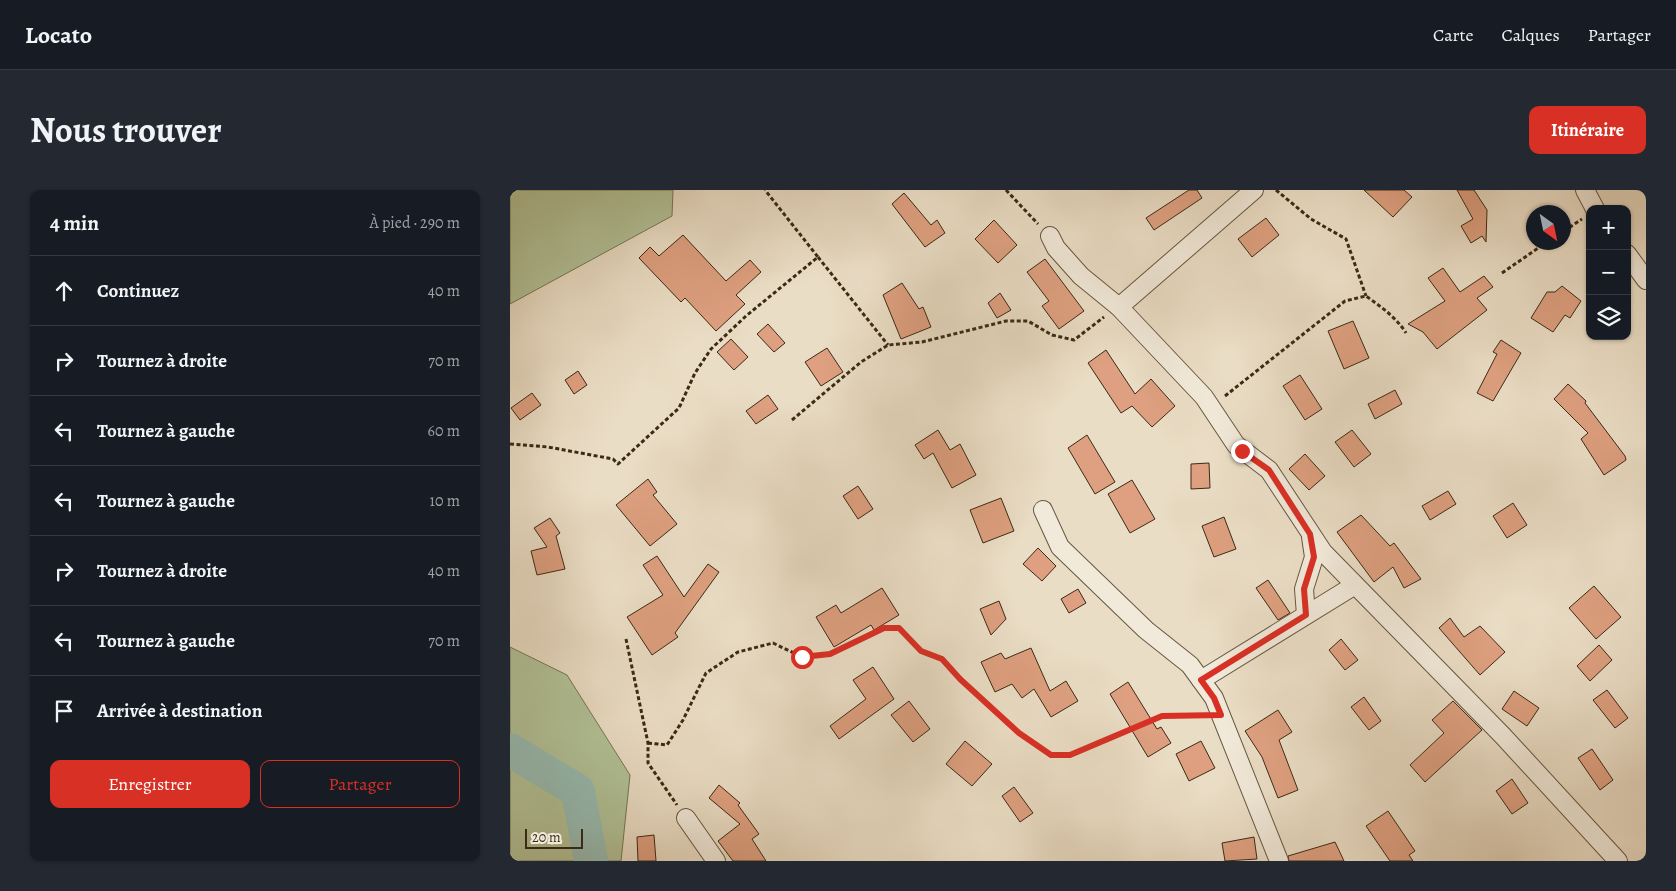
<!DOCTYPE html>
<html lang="fr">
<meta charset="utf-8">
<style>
:root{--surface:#171b24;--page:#242831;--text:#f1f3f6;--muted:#9ea1a6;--line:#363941;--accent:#d93025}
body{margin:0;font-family:Alegreya,serif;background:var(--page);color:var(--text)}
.controls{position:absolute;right:15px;top:15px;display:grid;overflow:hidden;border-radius:10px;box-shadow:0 1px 4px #0004}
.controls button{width:45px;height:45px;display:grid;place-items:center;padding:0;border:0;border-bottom:1px solid var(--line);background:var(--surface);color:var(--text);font:25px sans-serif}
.compass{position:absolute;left:1016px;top:15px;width:45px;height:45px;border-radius:50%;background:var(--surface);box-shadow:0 1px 4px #0004;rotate:147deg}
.scale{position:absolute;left:15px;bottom:12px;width:58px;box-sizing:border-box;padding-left:5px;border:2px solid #3b2a15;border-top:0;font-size:14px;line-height:18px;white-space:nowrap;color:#3b2a15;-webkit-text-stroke:4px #f1e9d9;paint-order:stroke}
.stop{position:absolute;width:15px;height:15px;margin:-11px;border:4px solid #d93025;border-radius:50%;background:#fff}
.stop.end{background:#d93025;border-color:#fff;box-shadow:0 1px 5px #0008}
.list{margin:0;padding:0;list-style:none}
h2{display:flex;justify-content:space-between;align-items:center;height:65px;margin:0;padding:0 20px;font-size:21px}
h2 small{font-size:16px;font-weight:400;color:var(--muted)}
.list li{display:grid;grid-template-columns:32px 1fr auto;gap:15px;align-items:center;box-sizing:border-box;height:70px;padding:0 20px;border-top:1px solid var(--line)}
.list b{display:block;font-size:19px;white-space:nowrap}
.list em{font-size:16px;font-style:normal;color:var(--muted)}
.actions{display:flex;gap:10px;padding:15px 20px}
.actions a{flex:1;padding:11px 0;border:1px solid var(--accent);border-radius:10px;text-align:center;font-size:18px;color:var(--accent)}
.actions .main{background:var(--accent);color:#fff}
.icon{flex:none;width:28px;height:28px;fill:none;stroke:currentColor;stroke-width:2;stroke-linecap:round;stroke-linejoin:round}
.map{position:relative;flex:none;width:1136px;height:671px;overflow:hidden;border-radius:10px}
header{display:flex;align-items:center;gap:30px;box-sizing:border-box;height:70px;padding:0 25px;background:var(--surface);border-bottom:1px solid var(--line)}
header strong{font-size:24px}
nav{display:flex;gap:28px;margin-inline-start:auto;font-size:18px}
.intro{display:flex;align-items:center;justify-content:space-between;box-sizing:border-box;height:120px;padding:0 30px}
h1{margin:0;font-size:35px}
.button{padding:12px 22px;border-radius:10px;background:var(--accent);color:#fff;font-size:18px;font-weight:700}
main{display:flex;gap:30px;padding:0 30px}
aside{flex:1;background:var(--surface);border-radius:10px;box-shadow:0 1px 4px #0004}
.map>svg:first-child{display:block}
</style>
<header>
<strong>Locato</strong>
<nav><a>Carte</a><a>Calques</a><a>Partager</a></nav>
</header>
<div class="intro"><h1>Nous trouver</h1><a class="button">Itinéraire</a></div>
<main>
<aside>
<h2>4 min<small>À pied · 290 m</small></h2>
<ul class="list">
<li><svg class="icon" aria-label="ahead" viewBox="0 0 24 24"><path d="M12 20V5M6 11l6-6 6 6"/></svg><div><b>Continuez</b></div><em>40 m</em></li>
<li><svg class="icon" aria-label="right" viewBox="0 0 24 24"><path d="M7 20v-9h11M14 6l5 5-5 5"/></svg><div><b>Tournez à droite</b></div><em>70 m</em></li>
<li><svg class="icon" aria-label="left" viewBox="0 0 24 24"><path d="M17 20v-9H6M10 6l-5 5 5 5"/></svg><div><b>Tournez à gauche</b></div><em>60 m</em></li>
<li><svg class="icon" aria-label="left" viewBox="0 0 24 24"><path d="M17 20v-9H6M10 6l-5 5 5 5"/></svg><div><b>Tournez à gauche</b></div><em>10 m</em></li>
<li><svg class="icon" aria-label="right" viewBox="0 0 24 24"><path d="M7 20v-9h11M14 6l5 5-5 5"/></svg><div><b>Tournez à droite</b></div><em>40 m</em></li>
<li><svg class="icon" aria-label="left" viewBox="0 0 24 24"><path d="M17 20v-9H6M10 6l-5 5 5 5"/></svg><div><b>Tournez à gauche</b></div><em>70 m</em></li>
<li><svg class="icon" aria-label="arrive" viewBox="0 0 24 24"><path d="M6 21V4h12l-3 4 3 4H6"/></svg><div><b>Arrivée à destination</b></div></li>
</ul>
<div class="actions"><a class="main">Enregistrer</a><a>Partager</a></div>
</aside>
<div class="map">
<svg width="1136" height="671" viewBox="0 0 1136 671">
<rect width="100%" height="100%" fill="#eaddc5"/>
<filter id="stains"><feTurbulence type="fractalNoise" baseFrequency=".004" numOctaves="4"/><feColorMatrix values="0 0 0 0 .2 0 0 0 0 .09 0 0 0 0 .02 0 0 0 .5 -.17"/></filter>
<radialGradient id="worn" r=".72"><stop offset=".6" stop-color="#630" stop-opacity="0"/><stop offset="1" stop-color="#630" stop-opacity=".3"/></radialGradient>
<!-- green -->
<g fill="#b2c298" stroke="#767656">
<polygon points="0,0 163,0 162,26 0,114"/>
<polygon points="0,457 57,485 120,585 111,671 0,671"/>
</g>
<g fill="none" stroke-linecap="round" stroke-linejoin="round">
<!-- river -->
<polyline stroke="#98bcb2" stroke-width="34" points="0,560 68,601 81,671"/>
</g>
<!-- building -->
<g fill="#dea080" stroke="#3b2a15">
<polygon points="679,0 687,0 692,8 644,40 636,28"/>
<polygon points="854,0 894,0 902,7 883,27"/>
<polygon points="947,0 964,0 977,20 976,52 972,46 961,53 951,36 963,29"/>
<polygon points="394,3 421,35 427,30 435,43 415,57 382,14"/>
<polygon points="756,28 769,45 742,67 728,49"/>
<polygon points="484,30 507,55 488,73 465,49"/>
<polygon points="173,45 216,91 240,70 251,82 226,105 235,114 206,141 175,108 171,112 129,68 140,57 149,66"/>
<polygon points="535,69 574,121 549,139 532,116 539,111 517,82"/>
<polygon points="933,78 950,102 974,86 983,97 967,108 977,120 927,159 913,142 898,134 935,111 918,88"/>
<polygon points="392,93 409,119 413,117 421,137 391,149 373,105"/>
<polygon points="1052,96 1071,111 1060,128 1055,125 1043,142 1021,128 1037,102 1045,102"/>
<polygon points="490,103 501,120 487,128 478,113"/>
<polygon points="843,131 859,168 834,179 818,141"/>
<polygon points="258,134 275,153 264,162 247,144"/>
<polygon points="221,149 238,167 224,180 207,162"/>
<polygon points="991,150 1011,163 983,211 967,203 987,164 983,162"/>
<polygon points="317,158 333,182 311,196 295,172"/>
<polygon points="596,160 625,204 641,189 665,216 642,237 622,216 611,223 578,173"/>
<polygon points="68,181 77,195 64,204 55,190"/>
<polygon points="790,185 812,219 795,230 773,196"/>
<polygon points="1058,194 1076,211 1075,213 1115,266 1116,270 1094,285 1071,249 1078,243 1044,209"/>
<polygon points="885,200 892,214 865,229 858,214"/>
<polygon points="22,203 31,215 10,230 1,218"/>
<polygon points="258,205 268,219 246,234 236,221"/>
<polygon points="428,240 440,260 450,254 466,285 442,298 423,263 414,269 405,255"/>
<polygon points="842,240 861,264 844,277 825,252"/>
<polygon points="577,245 605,292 585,304 558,258"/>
<polygon points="795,264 815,286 799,300 779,279"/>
<polygon points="699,273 700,298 681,299 681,274"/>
<polygon points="138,289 147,302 143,305 167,334 140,356 106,315"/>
<polygon points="622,290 645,329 620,343 598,304"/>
<polygon points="348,296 363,319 348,329 333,306"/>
<polygon points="938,301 946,314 920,330 912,316"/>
<polygon points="491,308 504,341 473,353 460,320"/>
<polygon points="1003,313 1017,335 997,348 983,326"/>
<polygon points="851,325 880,356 884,353 911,389 894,398 883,377 864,392 827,342"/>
<polygon points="714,327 726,359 704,367 692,336"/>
<polygon points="40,328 50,343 46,346 55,379 27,385 21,361 37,357 24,338"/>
<polygon points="528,358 546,376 532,391 513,374"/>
<polygon points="147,366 174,407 198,374 209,382 165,443 168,447 142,465 117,427 153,405 133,375"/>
<polygon points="758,390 780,423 768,430 746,398"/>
<polygon points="1084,396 1111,427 1086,449 1059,418"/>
<polygon points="372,398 389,425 364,440 361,435 324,457 306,427 326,415 331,423"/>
<polygon points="568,399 576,413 559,423 551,409"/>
<polygon points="489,411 496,429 481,445 470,419"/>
<polygon points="940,428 954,447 970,436 995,462 970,485 929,438"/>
<polygon points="831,449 848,470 835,480 819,460"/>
<polygon points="1089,455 1102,470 1080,491 1067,476"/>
<polygon points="521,458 540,501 556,491 568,511 541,527 524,499 512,508 502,494 485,502 471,472 491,463 495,469"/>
<polygon points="363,477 384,509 329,549 320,536 356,509 343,490"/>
<polygon points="618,492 647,539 651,537 661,553 638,567 600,504"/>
<polygon points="1097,500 1118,528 1105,538 1083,510"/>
<polygon points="1004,501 1029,518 1017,536 992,519"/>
<polygon points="854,507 871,531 859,540 841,517"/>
<polygon points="399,511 420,539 403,552 381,525"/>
<polygon points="943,511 972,540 915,592 900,575 934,543 922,530"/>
<polygon points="768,520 782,542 769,550 788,600 768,608 752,567 735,541"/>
<polygon points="455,551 482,574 462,596 436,574"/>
<polygon points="691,551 705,578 679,591 666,564"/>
<polygon points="1082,559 1103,590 1090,600 1068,568"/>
<polygon points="1002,589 1018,613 1002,624 986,601"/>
<polygon points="209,595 230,613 228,615 249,644 242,649 256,671 223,671 208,651 230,634 199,608"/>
<polygon points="504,597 523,623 510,632 492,606"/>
<polygon points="878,621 905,661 899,665 903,671 880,671 856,636"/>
<polygon points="144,645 146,671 128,671 127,647"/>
<polygon points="744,647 747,669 715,671 712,653"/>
<polygon points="825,652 834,671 779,671 778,666"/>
</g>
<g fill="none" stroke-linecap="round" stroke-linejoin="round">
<!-- minor casing -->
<g stroke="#675741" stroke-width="20">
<g id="minor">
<polyline points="1075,0 1085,19"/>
<polyline points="540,46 546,58 571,86 609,117 694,207 726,255 759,280 813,362 993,546 1108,671"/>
<polyline points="1117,64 1136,90"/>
<polyline points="609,117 744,0"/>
<polyline points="533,320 550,357 636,440 680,475 704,508 769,671"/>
<polyline points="796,425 794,399 804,367 801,347"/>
<polyline points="691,490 845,395"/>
<polyline points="176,628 206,671"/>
</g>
</g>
<!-- path -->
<g stroke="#3b2a15" stroke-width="3" stroke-dasharray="4 2.5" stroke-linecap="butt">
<polyline points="496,0 528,34"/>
<polyline points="766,0 801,29 836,49 856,106"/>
<polyline points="1054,41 1072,29"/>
<polyline points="308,67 378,155"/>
<polyline points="992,83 1037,52"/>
<path d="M715,206L835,111L856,106C871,117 886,127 896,143"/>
<polyline points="282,230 351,172 378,155 412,152 496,131 518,131 542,145 564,150 594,127"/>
<polyline points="0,254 38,257 103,269 108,274 169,218 185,183 201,159 236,126 308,67 255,0"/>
<polyline points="116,449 138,553 138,573 167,615"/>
<polyline points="138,553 157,555 173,530 196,483 228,462 263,453 292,467 320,464 374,438 389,438 411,461 432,469 450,489 509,543 541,565 560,565 652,526 693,525"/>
</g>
<!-- minor -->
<use href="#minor" stroke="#f1e9d9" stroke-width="18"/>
</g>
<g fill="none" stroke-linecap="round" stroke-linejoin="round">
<!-- route -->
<polyline stroke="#d93025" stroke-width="6" points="292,467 320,464 374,438 389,438 411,461 432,469 450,489 509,543 541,565 560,565 652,526 711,525 704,508 691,490 796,425 794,399 804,367 800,344 759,280 732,261"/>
</g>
<rect width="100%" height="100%" filter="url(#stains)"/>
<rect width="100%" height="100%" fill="url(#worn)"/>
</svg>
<div class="controls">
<button>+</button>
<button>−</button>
<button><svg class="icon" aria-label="layers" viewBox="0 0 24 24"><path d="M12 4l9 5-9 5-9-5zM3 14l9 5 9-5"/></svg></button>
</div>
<svg class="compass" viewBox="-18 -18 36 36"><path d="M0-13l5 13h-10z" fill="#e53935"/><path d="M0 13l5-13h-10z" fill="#9ea1a6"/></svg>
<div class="scale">20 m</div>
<div class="stop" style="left:292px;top:467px"></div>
<div class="stop end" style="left:732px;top:261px"></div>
</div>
</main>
